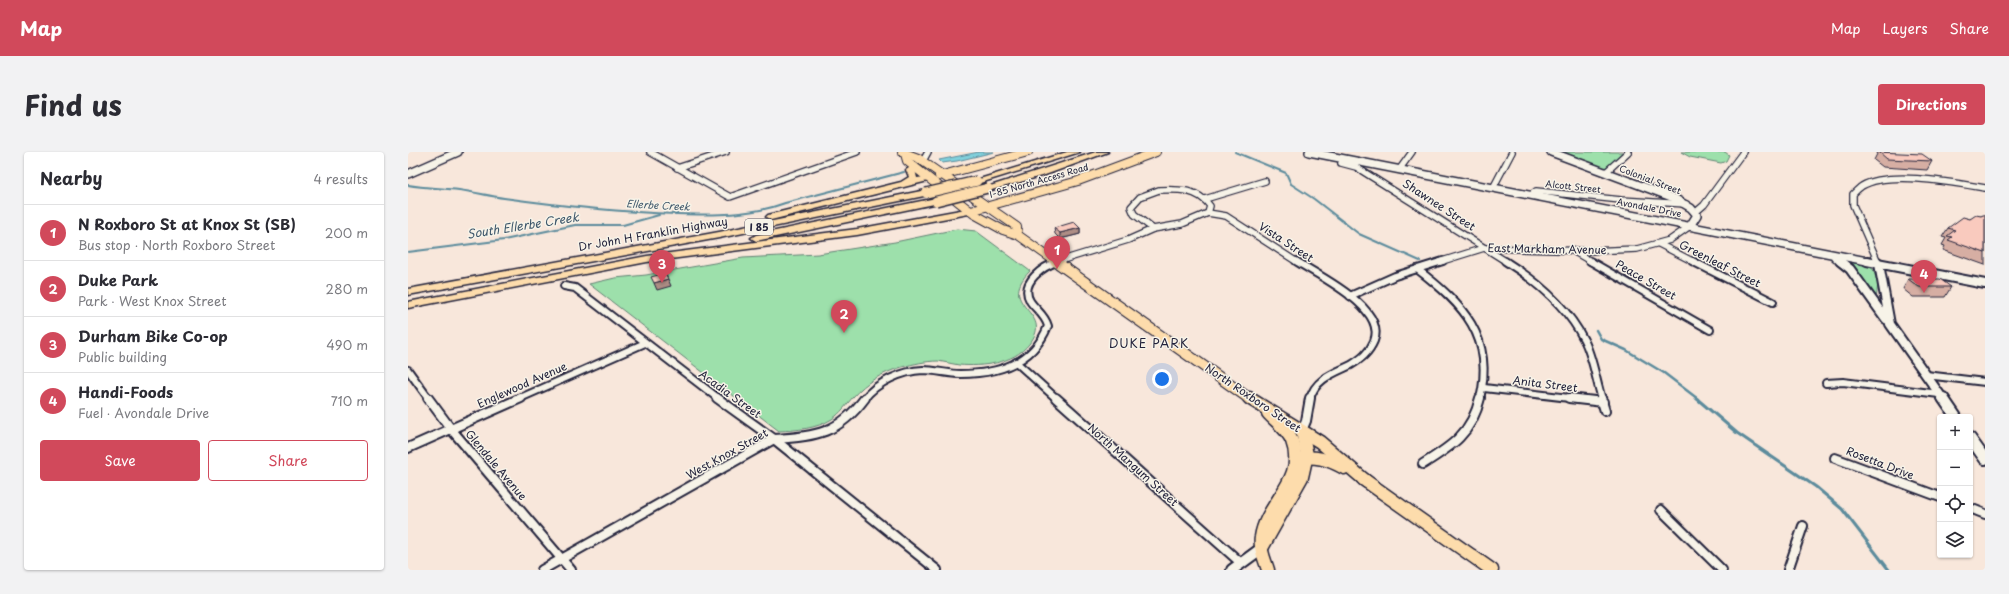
<!DOCTYPE html>
<meta charset="utf-8">
<style>
:root{--surface:#fff;--page:#f2f2f3;--text:#2b2b33;--muted:#7c7c81;--line:#e1e1e2;--accent:#d1495b}
body{margin:0;font-family:"Playpen Sans",sans-serif;background:var(--page);color:var(--text)}
.controls{position:absolute;right:12px;bottom:12px;display:grid;overflow:hidden;border-radius:4px;box-shadow:0 1px 3px #0004}
.controls button{width:36px;height:36px;display:grid;place-items:center;padding:0;border:0;border-bottom:1px solid var(--line);background:var(--surface);color:var(--text);font:20px sans-serif}
.you{position:absolute;left:754px;top:227px;width:14px;height:14px;margin:-10px;border:3px solid #fff;border-radius:50%;background:#1a73e8;box-shadow:0 0 0 6px #1a73e833}
.badge{display:grid;place-items:center;width:26px;height:26px;border-radius:50%;background:var(--accent);color:#fff;font-size:13px;font-weight:700}
.pin{position:absolute;translate:-50% -33px;filter:drop-shadow(0 1px 2px #0008)}
.pin::after{content:'';position:absolute;top:21px;width:14px;height:12px;background:inherit;clip-path:polygon(0 0,100% 0,50% 100%)}
.list{margin:0;padding:0;list-style:none}
h2{display:flex;justify-content:space-between;align-items:center;height:52px;margin:0;padding:0 16px;font-size:17px}
h2 small{font-size:13px;font-weight:400;color:var(--muted)}
.list li{display:grid;grid-template-columns:26px 1fr auto;gap:12px;align-items:center;box-sizing:border-box;height:56px;padding:0 16px;border-top:1px solid var(--line)}
.list b{display:block;font-size:15px;white-space:nowrap}
.list p{margin:0;font-size:13px;white-space:nowrap;color:var(--muted)}
.list em{font-size:13px;font-style:normal;color:var(--muted)}
.actions{display:flex;gap:8px;padding:12px 16px}
.actions a{flex:1;padding:9px 0;border:1px solid var(--accent);border-radius:4px;text-align:center;font-size:14px;color:var(--accent)}
.actions .main{background:var(--accent);color:#fff}
.icon{flex:none;width:22px;height:22px;fill:none;stroke:currentColor;stroke-width:2;stroke-linecap:round;stroke-linejoin:round}
.map{position:relative;flex:none;width:1577px;height:418px;overflow:hidden;border-radius:4px}
header{display:flex;align-items:center;gap:24px;box-sizing:border-box;height:56px;padding:0 20px;background:var(--accent);color:#fff}
header strong{font-size:19px}
nav{display:flex;gap:22px;margin-inline-start:auto;font-size:14px}
.intro{display:flex;align-items:center;justify-content:space-between;box-sizing:border-box;height:96px;padding:0 24px}
h1{margin:0;font-size:28px}
.button{padding:10px 18px;border-radius:4px;background:var(--accent);color:#fff;font-size:14px;font-weight:700}
main{display:flex;gap:24px;padding:0 24px}
aside{flex:1;background:var(--surface);border-radius:4px;box-shadow:0 1px 3px #0004}
.map>svg:first-child{display:block}
</style>
<header>
<strong>Map</strong>
<nav><a>Map</a><a>Layers</a><a>Share</a></nav>
</header>
<div class="intro"><h1>Find us</h1><a class="button">Directions</a></div>
<main>
<aside>
<h2>Nearby<small>4 results</small></h2>
<ul class="list">
<li><span class="badge">1</span><div><b>N Roxboro St at Knox St (SB)</b><p>Bus stop · North Roxboro Street</p></div><em>200 m</em></li>
<li><span class="badge">2</span><div><b>Duke Park</b><p>Park · West Knox Street</p></div><em>280 m</em></li>
<li><span class="badge">3</span><div><b>Durham Bike Co-op</b><p>Public building</p></div><em>490 m</em></li>
<li><span class="badge">4</span><div><b>Handi-Foods</b><p>Fuel · Avondale Drive</p></div><em>710 m</em></li>
</ul>
<div class="actions"><a class="main">Save</a><a>Share</a></div>
</aside>
<div class="map">
<svg width="1577" height="418" viewBox="0 0 1577 418">
<rect width="100%" height="100%" fill="#f8e7db"/>
<filter id="ink" filterUnits="userSpaceOnUse"><feTurbulence type="fractalNoise" baseFrequency=".025" numOctaves="2"/><feDisplacementMap in="SourceGraphic" scale="8" xChannelSelector="R" yChannelSelector="G"/><feConvolveMatrix kernelMatrix="1 2 1 2 8 2 1 2 1" color-interpolation-filters="sRGB"/></filter>
<g filter="url(#ink)">
<!-- green -->
<g fill="#9de0ab" stroke="#608173">
<polygon points="1148,0 1215,0 1199,15 1194,17"/>
<polygon points="1273,0 1317,0 1321,3 1318,9 1313,11 1282,5"/>
<path d="M549,77L568,79L622,119C586,155 649,159 621,192C605,212 574,215 551,213C544,212 537,210 530,209C518,209 505,212 494,215C474,221 458,230 445,245C438,253 433,261 424,267C408,277 389,278 371,279L181,132L207,126L238,123L335,106L410,102L487,90Z"/>
<polygon points="1438,109 1458,113 1465,117 1470,132 1468,147"/>
</g>
<!-- water -->
<polygon fill="#81d1dc" stroke="#5b8b9c" points="571,0 586,0 549,9 534,11 531,8"/>
<g fill="none" stroke-linecap="round" stroke-linejoin="round">
<!-- stream-far2 -->
<g stroke="#5b8b9c" stroke-width="2">
<polyline points="827,0 878,21 883,32 906,47 951,82 1012,109"/>
<path d="M0,33C17,36 34,36 51,38C66,40 81,44 96,46C153,54 212,60 269,62C305,63 343,64 377,51L496,20"/>
<polyline points="0,100 96,88 167,73 215,73 251,63"/>
</g>
<!-- stream-far1 -->
<polyline stroke="#5b8b9c" stroke-width="2.5" points="1188,178 1193,187 1218,198 1256,221 1290,247"/>
<!-- stream -->
<polyline stroke="#5b8b9c" stroke-width="3" points="1288,246 1329,281 1408,335 1434,357 1481,418"/>
<!-- street-far2 casing -->
<g stroke="#22223b" stroke-width="8">
<g id="street-far2">
<polyline points="242,0 322,45 449,0"/>
<polyline points="515,9 520,0"/>
<polyline points="933,11 948,15 1099,110"/>
<polyline points="269,16 318,0"/>
<polyline points="991,18 1004,0"/>
<polyline points="1198,20 1220,0"/>
<polyline points="1085,36 1104,0"/>
<path d="M751,38C770,37 790,37 802,54L800,61L774,72L745,77L726,62L723,55L732,45Z"/>
<polyline points="1123,43 1128,39 1213,48 1278,52"/>
<polyline points="797,47 857,29"/>
<polyline points="1288,60 1296,53 1335,0"/>
<polyline points="800,61 818,64 889,110"/>
<polyline points="1251,92 1286,110"/>
<polyline points="1165,99 1184,110"/>
<polyline points="648,110 720,88 745,77"/>
<polyline points="1031,110 1076,96 1182,99 1229,97 1262,88 1282,74"/>
<path d="M1470,110L1445,53V42C1448,39 1451,36 1454,34C1481,18 1547,31 1577,36"/>
</g>
</g>
<!-- street-far1 casing -->
<g stroke="#22223b" stroke-width="10">
<g id="street-far1">
<path d="M888,109C911,124 979,156 966,189C961,201 953,207 943,213C926,221 907,227 902,247"/>
<path d="M1097,109C1129,129 1159,154 1176,188C1185,205 1188,229 1194,247"/>
<polyline points="1182,109 1302,178"/>
<polyline points="1284,109 1365,150"/>
<polyline points="1470,109 1471,112"/>
<path d="M1009,117C1055,152 1087,185 1072,247"/>
<polyline points="156,134 167,136 311,247"/>
<polyline points="942,144 987,124 1035,109"/>
<polyline points="608,210 649,247"/>
<polyline points="0,218 21,247"/>
<polyline points="1518,223 1577,230"/>
<polyline points="1418,231 1435,230 1531,242"/>
<polyline points="1076,236 1170,247"/>
<polyline points="110,247 237,191"/>
<path d="M456,247C469,230 494,219 515,218C528,218 540,222 552,222C590,222 625,212 640,174C637,163 628,158 622,149C611,130 636,114 651,109"/>
</g>
</g>
<!-- street casing -->
<g stroke="#22223b" stroke-width="12">
<g id="street">
<polyline points="20,246 43,277 163,418"/>
<polyline points="309,246 366,287 529,418"/>
<polyline points="648,246 833,411"/>
<polyline points="1161,246 1195,250"/>
<polyline points="1193,246 1197,259"/>
<polyline points="893,281 898,269 902,246"/>
<polyline points="0,296 113,246"/>
<polyline points="1427,306 1532,345"/>
<path d="M1015,312C1044,294 1064,281 1072,246"/>
<polyline points="1562,356 1577,362"/>
<polyline points="1253,358 1314,418"/>
<path d="M134,418L366,287C408,285 431,281 457,246"/>
<polyline points="1380,418 1395,374"/>
</g>
</g>
<!-- secondary-far2 casing -->
<g stroke="#22223b" stroke-width="10">
<g id="secondary-far2">
<polyline points="901,0 1464,110"/>
<polyline points="1143,0 1266,46 1283,56 1289,63 1282,74"/>
<polyline points="0,22 50,0"/>
<polyline points="1427,105 1433,110"/>
</g>
</g>
<!-- secondary-far1 casing -->
<g stroke="#22223b" stroke-width="12">
<g id="secondary-far1">
<polyline points="1432,109 1442,117 1478,167"/>
<polyline points="1459,109 1577,132"/>
<polyline points="1471,112 1482,172 1535,247"/>
</g>
</g>
<!-- secondary casing -->
<g stroke="#22223b" stroke-width="14">
<g id="secondary">
<polyline points="1535,246 1548,265"/>
<polyline points="1562,286 1577,307"/>
<polyline points="824,418 854,396"/>
</g>
</g>
<!-- primary-far2 casing -->
<g stroke="#22223b" stroke-width="10">
<g id="primary-far2">
<polyline points="494,0 510,6 609,75 610,83"/>
<polyline points="497,2 499,9 566,62 595,78 610,83 648,110"/>
<polyline points="531,24 620,0"/>
<polyline points="563,59 670,29 748,0"/>
</g>
</g>
<!-- primary-far1 casing -->
<g stroke="#22223b" stroke-width="12">
<polyline id="primary-far1" points="647,109 842,247"/>
</g>
<!-- primary casing -->
<g stroke="#22223b" stroke-width="15">
<g id="primary">
<polyline points="841,246 912,290 959,330"/>
<path d="M860,261C868,270 880,278 884,289C899,328 858,350 853,385C851,396 857,408 860,418"/>
<path d="M888,307C906,303 920,307 936,316"/>
<polyline points="955,327 1084,418"/>
<polyline points="854,396 894,325 899,303 894,279"/>
</g>
</g>
<!-- highway casing -->
<g stroke="#22223b" stroke-width="3">
<g id="highway">
<polygon points="659,0 672,0 572,31 569,32 565,29"/>
<polygon points="688,0 700,0 637,23 580,39 576,36"/>
<polygon points="507,12 511,15 507,18 509,26 524,24 524,28 363,68 358,65 360,63 493,30 501,25 498,18"/>
<polygon points="518,38 521,39 521,43 311,86 0,143 0,137 311,80"/>
<polygon points="528,46 533,49 531,51 348,89 343,86 348,83"/>
<polygon points="563,56 568,59 566,61 449,83 239,110 0,156 0,150 239,104 449,77"/>
</g>
</g>
<!-- street-far2 -->
<use href="#street-far2" stroke="#f7f3e8" stroke-width="5.5"/>
<!-- street-far1 -->
<use href="#street-far1" stroke="#f7f3e8" stroke-width="6"/>
<!-- street -->
<use href="#street" stroke="#f7f3e8" stroke-width="8"/>
<!-- secondary-far2 -->
<use href="#secondary-far2" stroke="#f7f3e8" stroke-width="7"/>
<!-- secondary-far1 -->
<use href="#secondary-far1" stroke="#f7f3e8" stroke-width="8"/>
<!-- secondary -->
<use href="#secondary" stroke="#f7f3e8" stroke-width="10"/>
<!-- primary-far2 -->
<use href="#primary-far2" stroke="#fddcac" stroke-width="8"/>
<!-- primary-far1 -->
<use href="#primary-far1" stroke="#fddcac" stroke-width="10"/>
<!-- primary -->
<use href="#primary" stroke="#fddcac" stroke-width="12"/>
<!-- highway -->
<use href="#highway" fill="#fddcac" fill-rule="evenodd"/>
<!-- highway-bridge casing -->
<g stroke="#22223b" stroke-width="12" stroke-linecap="butt">
<g id="highway-bridge">
<polyline points="518,41 569,29"/>
<polyline points="528,49 580,36"/>
</g>
</g>
<!-- highway-bridge -->
<use href="#highway-bridge" stroke="#fddcac" stroke-width="9"/>
</g>
<!-- wall -->
<g fill="#d6aea3" stroke="#22223b">
<polygon points="1470,0 1478,0 1524,9 1519,18 1475,15 1466,8"/>
<polygon points="1577,63 1577,113 1535,98 1537,94 1534,93 1538,86 1534,85 1540,76 1562,67"/>
<polygon points="646,76 672,76 672,82 652,87 647,82"/>
<polygon points="1500,127 1543,135 1537,145 1505,145 1495,137"/>
</g>
<!-- shaded-wall -->
<g fill="#ae8d85" stroke="#22223b">
<polygon points="672,76 672,82 652,87 652,81"/>
<polygon points="260,127 263,134 249,138 246,131"/>
</g>
<!-- building -->
<g fill="#f9cabe" stroke="#22223b">
<polygon points="1471,0 1514,2 1524,9 1479,7"/>
<polygon points="1568,63 1573,64 1575,63 1577,63 1577,101 1540,88 1544,85 1539,84 1547,78 1540,76 1555,65 1562,67"/>
<polygon points="666,70 672,76 652,81 646,76"/>
<polygon points="257,121 260,127 246,131 243,125"/>
<polygon points="1500,127 1532,127 1543,135 1511,135"/>
</g>
</g>
<g text-anchor="middle" stroke-width="3" stroke-linejoin="round" paint-order="stroke">
<!-- far-street labels -->
<g font-size="9" fill="#22223b" stroke="#f7f3e8">
<text transform="translate(1242 28) rotate(21)" y="3">Colonial Street</text>
<text transform="translate(631 29) rotate(-16)" y="3">I-85 North Access Road</text>
<text transform="translate(1165 35) rotate(6)" y="3">Alcott Street</text>
<text transform="translate(1241 56) rotate(11)" y="3">Avondale Drive</text>
</g>
<!-- far-water labels -->
<g font-size="10" font-style="italic" fill="#3e576b" stroke="#f7f3e8">
<text transform="translate(250 53) rotate(3)" y="4">Ellerbe Creek</text>
</g>
<!-- shield labels -->
<rect fill="#f7f3e8" stroke="#62616f" stroke-width="1" x="337" y="67" width="28" height="16" rx="3"/>
<g font-size="10" font-weight="bold" fill="#22223b">
<text x="351" y="79">I 85</text>
</g>
<!-- street labels -->
<g font-size="11" fill="#22223b" stroke="#f7f3e8">
<text transform="translate(1031 53) rotate(33)" y="4">Shawnee Street</text>
<text transform="translate(245 82) rotate(-10)" y="4">Dr John H Franklin Highway</text>
<text transform="translate(878 90) rotate(33)" y="4">Vista Street</text>
<text transform="translate(1139 97) rotate(1)" y="4">East Markham Avenue</text>
<text transform="translate(1312 112) rotate(27)" y="4">Greenleaf Street</text>
<text transform="translate(1238 128) rotate(30)" y="4">Peace Street</text>
<text transform="translate(1137 232) rotate(7)" y="4">Anita Street</text>
<text transform="translate(114 233) rotate(-24)" y="4">Englewood Avenue</text>
<text transform="translate(322 242) rotate(36)" y="4">Acadia Street</text>
<text transform="translate(845 246) rotate(34)" y="4">North Roxboro Street</text>
<text transform="translate(319 302) rotate(-29)" y="4">West Knox Street</text>
<text transform="translate(1472 311) rotate(21)" y="4">Rosetta Drive</text>
<text transform="translate(88 313) rotate(50)" y="4">Glendale Avenue</text>
<text transform="translate(725 313) rotate(42)" y="4">North Mangum Street</text>
</g>
<!-- water labels -->
<g font-size="12" font-style="italic" fill="#3e576b" stroke="#f7f3e8">
<text transform="translate(115 74) rotate(-9)" y="4">South Ellerbe Creek</text>
</g>
<!-- neighbourhood labels -->
<g font-size="12" letter-spacing="1" fill="#22223b" stroke="#f7f3e8">
<text x="741" y="196">DUKE PARK</text>
</g>
</g>
</svg>
<div class="controls">
<button>+</button>
<button>−</button>
<button><svg class="icon" aria-label="locate" viewBox="0 0 24 24"><circle cx="12" cy="12" r="6"/><path d="M12 2v4M12 18v4M2 12h4M18 12h4"/></svg></button>
<button><svg class="icon" aria-label="layers" viewBox="0 0 24 24"><path d="M12 4l9 5-9 5-9-5zM3 14l9 5 9-5"/></svg></button>
</div>
<div class="you"></div>
<div class="pin badge" style="left:649px;top:117px">1</div>
<div class="pin badge" style="left:436px;top:181px">2</div>
<div class="pin badge" style="left:254px;top:131px">3</div>
<div class="pin badge" style="left:1516px;top:141px">4</div>
</div>
</main>
